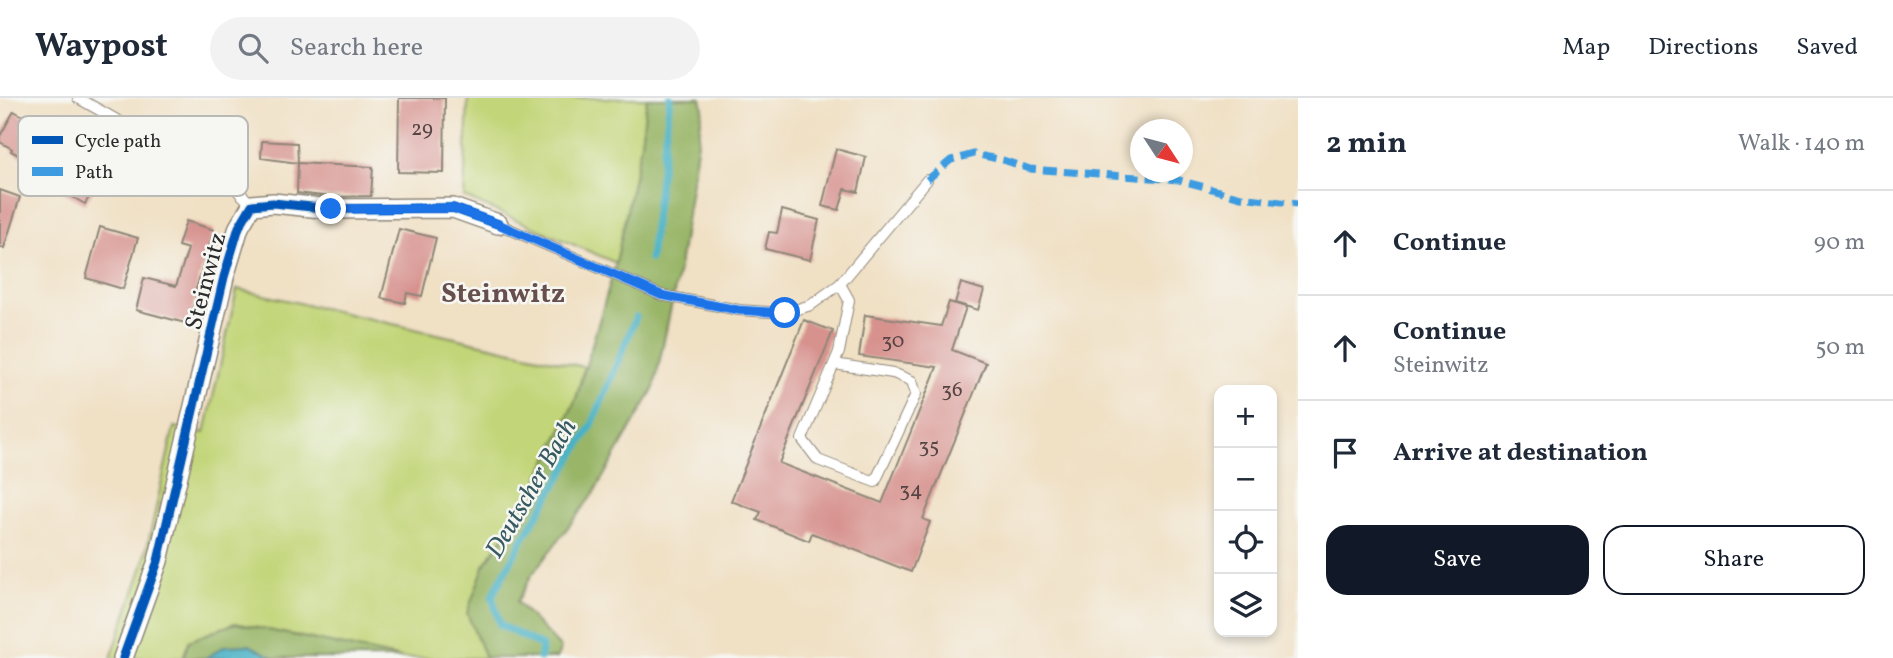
<!DOCTYPE html>
<meta charset="utf-8">
<style>
:root{--surface:#fff;--page:#f2f2f3;--text:#1f2937;--muted:#747a83;--line:#e0e1e3;--accent:#111827}
body{margin:0;font-family:Vollkorn,serif;background:var(--page);color:var(--text)}
.controls{position:absolute;right:21px;bottom:21px;display:grid;overflow:hidden;border-radius:14px;box-shadow:0 4px 10px #0003}
.controls button{width:63px;height:63px;display:grid;place-items:center;padding:0;border:0;border-bottom:2px solid var(--line);background:var(--surface);color:var(--text);font:35px sans-serif}
.compass{position:absolute;left:1130px;top:21px;width:63px;height:63px;border-radius:50%;background:var(--surface);box-shadow:0 4px 10px #0003;rotate:126deg}
.stop{position:absolute;width:21px;height:21px;margin:-16px;border:5px solid #1a73e8;border-radius:50%;background:#fff}
.stop.end{background:#1a73e8;border-color:#fff;box-shadow:0 2px 7px #0008}
.list{margin:0;padding:0;list-style:none}
h2{display:flex;justify-content:space-between;align-items:center;height:91px;margin:0;padding:0 28px;font-size:30px}
h2 small{font-size:23px;font-weight:400;color:var(--muted)}
.list li{display:grid;grid-template-columns:46px 1fr auto;gap:21px;align-items:center;box-sizing:border-box;height:105px;padding:0 28px;border-top:2px solid var(--line)}
.list b{display:block;font-size:26px;white-space:nowrap}
.list p{margin:0;font-size:23px;white-space:nowrap;color:var(--muted)}
.list em{font-size:23px;font-style:normal;color:var(--muted)}
.actions{display:flex;gap:14px;padding:21px 28px}
.actions a{flex:1;padding:16px 0;border:2px solid var(--accent);border-radius:21px;text-align:center;font-size:24px;color:var(--accent)}
.actions .main{background:var(--accent);color:#fff}
.icon{flex:none;width:38px;height:38px;fill:none;stroke:currentColor;stroke-width:2;stroke-linecap:round;stroke-linejoin:round}
.map{position:relative;flex:none;width:1298px;height:560px;overflow:hidden}
header{display:flex;align-items:center;gap:42px;box-sizing:border-box;height:98px;padding:0 35px;background:var(--surface);border-bottom:2px solid var(--line)}
header strong{font-size:33px}
nav{display:flex;gap:38px;margin-inline-start:auto;font-size:24px}
.search{width:490px;height:63px;background:var(--page);display:flex;align-items:center;gap:18px;box-sizing:border-box;padding:0 24px;border-radius:38px;color:var(--muted);font-size:26px}
main{display:flex}
aside{flex:1;background:var(--surface)}
.map>svg:first-child{display:block}
</style>
<header>
<strong>Waypost</strong>
<div class="search"><svg class="icon" aria-label="search" viewBox="0 0 24 24"><circle cx="10" cy="10" r="6"/><path d="M15 15l6 6"/></svg>Search here</div>
<nav><a>Map</a><a>Directions</a><a>Saved</a></nav>
</header>
<main>
<div class="map">
<svg width="1298" height="560" viewBox="0 0 1298 560">
<rect width="100%" height="100%" fill="#f6f6f2"/>
<filter id="ink" filterUnits="userSpaceOnUse"><feTurbulence type="fractalNoise" baseFrequency=".0143" numOctaves="2"/><feDisplacementMap in="SourceGraphic" scale="14" xChannelSelector="R" yChannelSelector="G"/><feConvolveMatrix kernelMatrix="1 2 1 2 8 2 1 2 1" color-interpolation-filters="sRGB"/></filter>
<filter id="wash" filterUnits="userSpaceOnUse"><feTurbulence type="fractalNoise" baseFrequency=".00686" numOctaves="4" result="noise"/><feDisplacementMap in="SourceGraphic" scale="28" xChannelSelector="R" yChannelSelector="G"/><feGaussianBlur stdDeviation="1.57" result="paint"/><feColorMatrix in="noise" values="0 0 0 0 0 0 0 0 0 0 0 0 0 0 0 0 0 1.4 0 .05"/><feComposite in="paint" operator="in"/></filter>
<g filter="url(#wash)">
<rect width="100%" height="100%" fill="#f0e0c4"/>
<!-- green -->
<g fill="#c2d578" stroke="#768052" stroke-width="2">
<polygon points="468,0 647,0 641,45 616,165 464,99"/>
<polygon points="237,191 584,269 576,301 529,401 484,468 485,560 401,560 235,525 189,543 183,560 111,560 143,468 174,329 205,335"/>
</g>
<!-- forest -->
<g fill="#99b668" stroke="#62704a" stroke-width="2">
<polygon points="647,0 701,0 703,10 678,176 654,290 594,395 531,478 517,504 561,550 557,560 485,560 467,515 484,468 529,401 576,301 616,165 641,45"/>
<polygon points="235,525 401,560 183,560 189,543"/>
</g>
<!-- water -->
<polygon fill="#48b2c6" stroke="#3a6e78" stroke-width="2" points="249,547 274,560 206,560 225,548"/>
<g fill="none" stroke-linecap="round" stroke-linejoin="round">
<!-- stream -->
<g stroke="#48b2c6" stroke-width="7">
<polyline points="650,161 670,0"/>
<polyline points="540,560 542,548 500,527 492,498 523,441 592,327 636,219"/>
</g>
</g>
<g id="blocks">
<!-- building -->
<g fill="#d7928e">
<polygon points="399,0 445,0 444,75 398,74"/>
<polygon points="14,13 84,53 73,73 97,86 85,106 46,84 51,75 11,53 12,51 0,44 0,38"/>
<polygon points="262,43 297,45 298,65 261,60"/>
<polygon points="836,51 866,59 858,94 845,91 839,112 822,108"/>
<polygon points="298,65 373,69 371,98 332,99 297,95"/>
<polygon points="0,92 20,99 4,150 0,149"/>
<polygon points="782,112 819,122 810,162 765,151 769,134 777,135"/>
<polygon points="186,123 214,132 195,194 197,194 189,226 136,212 144,180 176,188 188,151 178,148"/>
<polygon points="100,129 138,140 123,191 86,180"/>
<polygon points="399,131 436,140 422,198 407,195 405,205 381,200"/>
<polygon points="961,185 984,192 978,212 955,205"/>
<polygon points="949,204 966,209 952,252 986,265 923,421 930,424 911,474 812,435 809,443 757,422 761,414 731,403 804,222 833,233 779,365 882,405 937,269 859,258 865,217 941,228"/>
</g>
</g>
</g>
<g filter="url(#ink)">
<use href="#blocks" fill-opacity="0" stroke="#8e8678" stroke-width="2"/>
<g fill="none" stroke-linecap="round" stroke-linejoin="round">
<!-- lane casing -->
<g stroke="#8e8678" stroke-width="12">
<g id="lane">
<polyline points="78,0 232,87 252,107"/>
<polyline points="498,126 661,197 739,212 785,215 811,207 840,186 927,82"/>
<polyline points="834,266 893,275 912,283 916,296 875,384 818,362 802,341 839,254 849,202 840,186"/>
</g>
</g>
<!-- street casing -->
<g stroke="#8e8678" stroke-width="22">
<polyline id="street" points="123,560 158,463 224,179 239,129 252,107 273,105 331,111 453,110 498,126"/>
</g>
<!-- lane -->
<use href="#lane" stroke="#fff" stroke-width="10"/>
<!-- street -->
<use href="#street" stroke="#fff" stroke-width="19"/>
<!-- quiet -->
<polyline stroke="#3d9ce1" stroke-width="7" stroke-dasharray="14 7" stroke-linecap="butt" points="927,82 951,62 974,56 1003,62 1030,71 1179,82 1241,99 1298,106"/>
<!-- cycleway casing -->
<g stroke="#f6f6f2" stroke-width="13">
<polyline id="cycleway" points="123,560 158,463 224,179 239,129 252,107 273,105 331,111 453,110 498,126"/>
</g>
<!-- cycleway -->
<use href="#cycleway" stroke="#0057b8" stroke-width="9"/>
</g>
</g>
<g fill="none" stroke-linecap="round" stroke-linejoin="round" filter="url(#ink)">
<!-- route -->
<polyline stroke="#1a73e8" stroke-width="9" points="331,111 453,110 498,126 661,197 738,212 785,215"/>
</g>
<g text-anchor="middle" stroke-width="5" stroke-linejoin="round" paint-order="stroke">
<!-- number labels -->
<g font-size="21" fill="#564544">
<text x="422" y="37">29</text>
<text x="893" y="249">30</text>
<text x="952" y="298">36</text>
<text x="929" y="354">35</text>
<text x="911" y="398">34</text>
</g>
<!-- street labels -->
<g font-size="24" fill="#2b2b2b" stroke="#f6f6f2">
<text transform="translate(205 183) rotate(-75)" y="8">Steinwitz</text>
</g>
<!-- water labels -->
<g font-size="26" font-style="italic" fill="#355a61" stroke="#f6f6f2">
<text transform="translate(530 390) rotate(-60)" y="9">Deutscher Bach</text>
</g>
<!-- quarter labels -->
<g font-size="28" font-weight="bold" fill="#674f4e" stroke="#f6f6f2">
<text x="503" y="204">Steinwitz</text>
</g>
</g>
<!-- legend -->
<rect x="18" y="18" width="230" height="80" rx="10" fill="#f6f6f2" stroke="#b9b9b6" stroke-width="2"/>
<rect x="32" y="38" width="31" height="8" fill="#0057b8"/>
<rect x="32" y="69" width="31" height="9" fill="#3d9ce1"/>
<g font-size="19" fill="#2b2b2b">
<text x="75" y="49">Cycle path</text>
<text x="75" y="80">Path</text>
</g>
</svg>
<div class="controls">
<button>+</button>
<button>−</button>
<button><svg class="icon" aria-label="locate" viewBox="0 0 24 24"><circle cx="12" cy="12" r="6"/><path d="M12 2v4M12 18v4M2 12h4M18 12h4"/></svg></button>
<button><svg class="icon" aria-label="layers" viewBox="0 0 24 24"><path d="M12 4l9 5-9 5-9-5zM3 14l9 5 9-5"/></svg></button>
</div>
<svg class="compass" viewBox="-18 -18 36 36"><path d="M0-13l5 13h-10z" fill="#e53935"/><path d="M0 13l5-13h-10z" fill="#747a83"/></svg>
<div class="stop" style="left:785px;top:215px"></div>
<div class="stop end" style="left:331px;top:111px"></div>
</div>
<aside>
<h2>2 min<small>Walk · 140 m</small></h2>
<ul class="list">
<li><svg class="icon" aria-label="ahead" viewBox="0 0 24 24"><path d="M12 20V5M6 11l6-6 6 6"/></svg><div><b>Continue</b></div><em>90 m</em></li>
<li><svg class="icon" aria-label="ahead" viewBox="0 0 24 24"><path d="M12 20V5M6 11l6-6 6 6"/></svg><div><b>Continue</b><p>Steinwitz</p></div><em>50 m</em></li>
<li><svg class="icon" aria-label="arrive" viewBox="0 0 24 24"><path d="M6 21V4h12l-3 4 3 4H6"/></svg><div><b>Arrive at destination</b></div></li>
</ul>
<div class="actions"><a class="main">Save</a><a>Share</a></div>
</aside>
</main>
